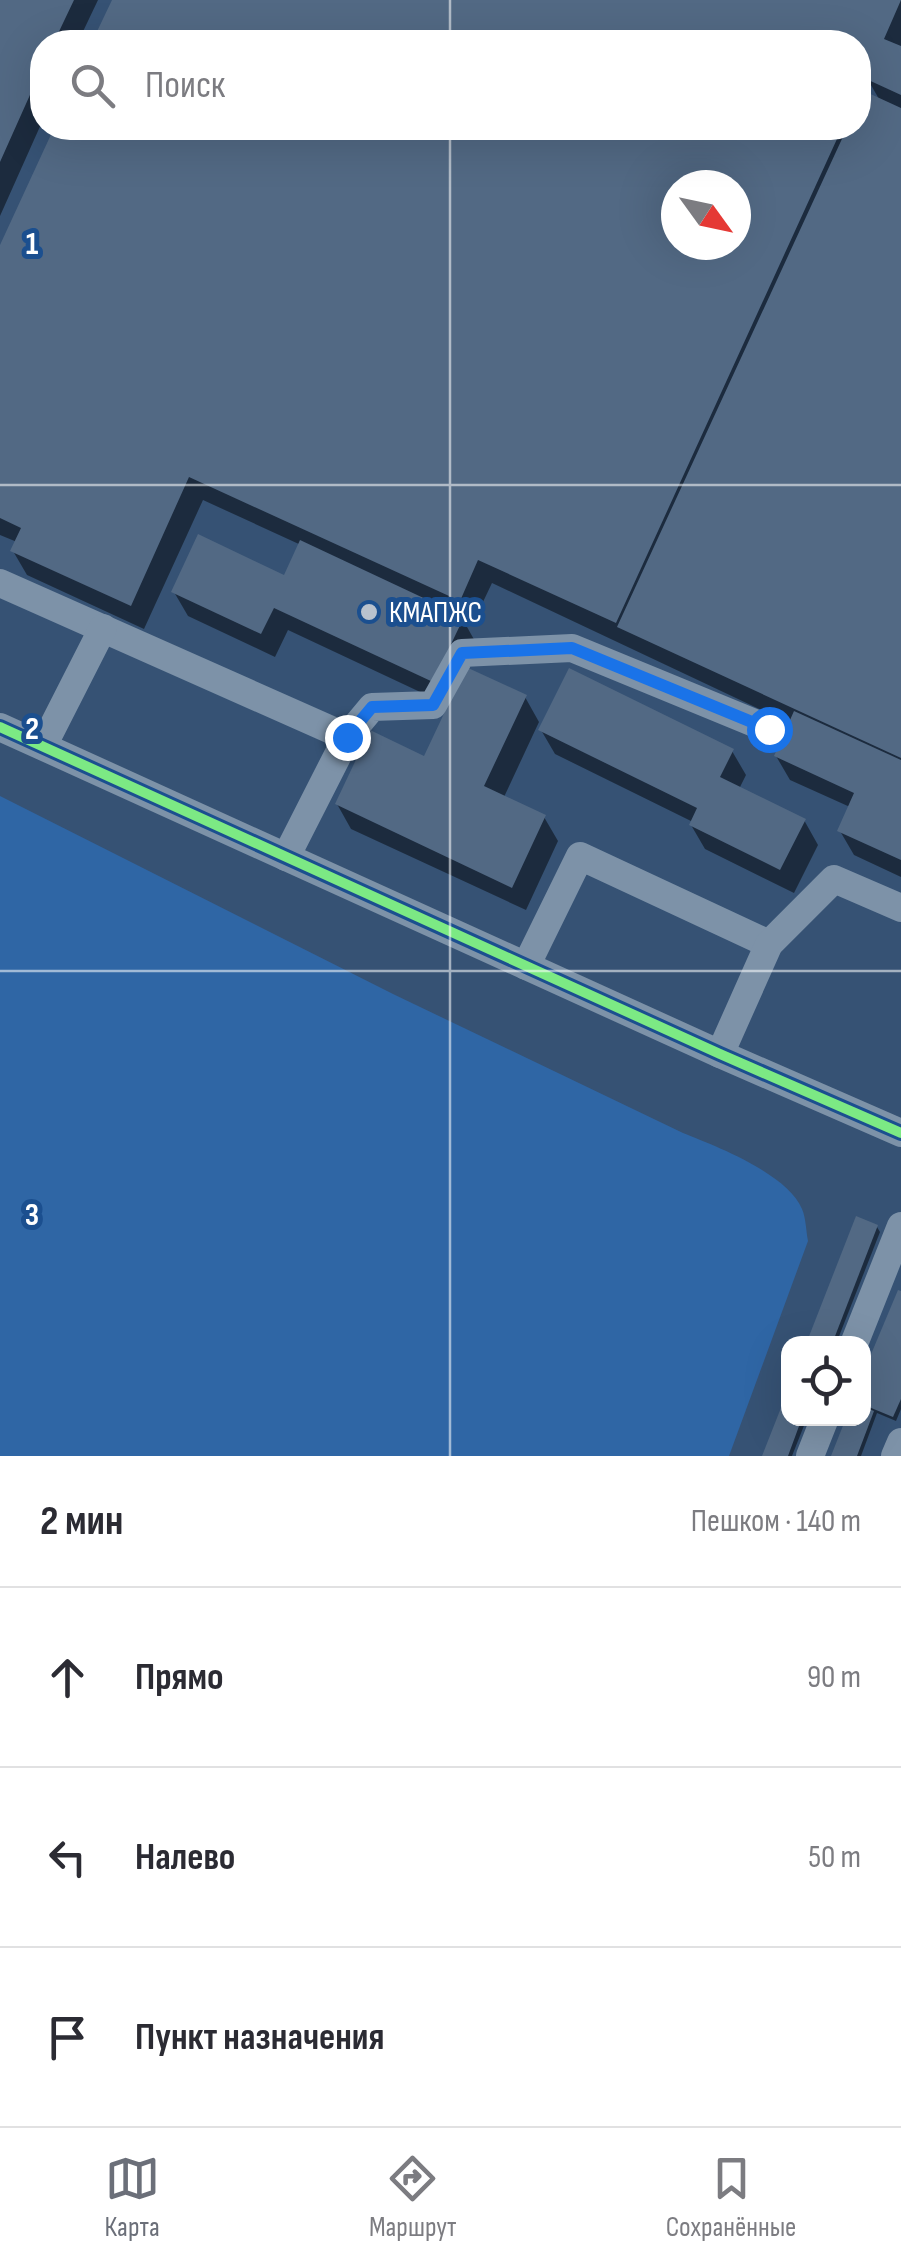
<!DOCTYPE html>
<html lang="ru">
<meta charset="utf-8">
<style>
:root{--surface:#fff;--page:#f2f2f3;--text:#2b2b33;--muted:#7c7c81;--line:#e1e1e2;--accent:#6b6f79}
body{margin:0;font-family:"Sofia Sans Condensed",sans-serif;background:var(--page);color:var(--text)}
.controls{position:absolute;right:30px;bottom:30px;display:grid;overflow:hidden;border-radius:20px;box-shadow:0 10px 40px #0002}
.controls button{width:90px;height:90px;display:grid;place-items:center;padding:0;border:0;border-bottom:2px solid var(--line);background:var(--surface);color:var(--text);font:50px sans-serif}
.compass{position:absolute;left:661px;top:170px;width:90px;height:90px;border-radius:50%;background:var(--surface);box-shadow:0 10px 40px #0002;rotate:123deg}
.stop{position:absolute;width:30px;height:30px;margin:-22px;border:8px solid #1a73e8;border-radius:50%;background:#fff}
.stop.end{background:#1a73e8;border-color:#fff;box-shadow:0 2px 10px #0008}
.list{margin:0;padding:0;list-style:none}
h2{display:flex;justify-content:space-between;align-items:center;height:130px;margin:0;padding:0 40px;font-size:42px}
h2 small{font-size:32px;font-weight:400;color:var(--muted)}
.list li{display:grid;grid-template-columns:65px 1fr auto;gap:30px;align-items:center;box-sizing:border-box;height:180px;padding:0 40px;border-top:2px solid var(--line)}
.list b{display:block;font-size:38px;white-space:nowrap}
.list em{font-size:32px;font-style:normal;color:var(--muted)}
.icon{flex:none;width:55px;height:55px;fill:none;stroke:currentColor;stroke-width:2;stroke-linecap:round;stroke-linejoin:round}
.map{position:relative;flex:none;width:901px;height:1456px;overflow:hidden}
.search{position:absolute;background:var(--surface);box-shadow:0 10px 40px #0002;left:30px;right:30px;top:30px;height:110px;display:flex;align-items:center;gap:25px;box-sizing:border-box;padding:0 35px;border-radius:40px;color:var(--muted);font-size:38px}
.sheet{height:670px;background:var(--surface)}
nav{display:flex;justify-content:space-around;align-items:center;box-sizing:border-box;height:140px;border-top:2px solid var(--line);background:var(--surface);font-size:28px;color:var(--muted)}
nav a{display:grid;justify-items:center;gap:5px}
nav .on{color:var(--accent)}
.map>svg:first-child{display:block}
</style>
<div class="map">
<svg width="901" height="1456" viewBox="0 0 901 1456">
<rect width="100%" height="100%" fill="#365274"/>
<!-- green -->
<path fill="#2f66a5" d="M0,796L393,994L683,1133C716,1146 788,1174 802,1209C806,1218 806,1231 808,1241L729,1456H0Z"/>
<!-- shadow -->
<g fill="#0007" fill-rule="evenodd">
<polygon points="0,0 98,0 78,42 42,42 42,122 0,216"/>
<path d="M115,0H901V877L854,855L840,831L850,807L790,780L776,756L791,724L492,583L473,623L462,618L476,643L464,669L525,697L539,722L504,797L544,817L558,841L526,910L351,829L337,804L425,759L450,706L288,630L275,657L188,616L174,592L285,578L301,545L203,500L144,629L27,575L13,551L17,542L0,535V251L56,128H858V73L873,99H879L860,66L858,42H95ZM676,185H736V245H676Z"/>
<polygon points="541,730 732,751 746,775 739,789 804,820 818,845 794,893 705,849 691,825 693,822 555,754"/>
<polygon points="877,1227 880,1232 836,1344 809,1344"/>
<polygon points="899,1293 901,1409 896,1421 877,1413 861,1456 834,1456 864,1418 864,1378"/>
<polygon points="788,1396 788,1418 807,1418 792,1456 765,1456"/>
</g>
<!-- building -->
<g fill="#526984" fill-rule="evenodd">
<polygon points="0,0 74,0 54,42 42,42 42,68 0,162"/>
<polygon points="112,0 901,0 884,39 901,46 901,95 864,78 858,91 858,42 92,42"/>
<polygon points="864,91 901,108 901,758 617,627 847,128 858,128 858,103"/>
<path d="M54,128H842L616,623L478,560L460,601L189,477L131,606L10,551L21,528L0,518V245ZM676,185H736V245H676Z"/>
<polygon points="198,534 284,575 300,540 464,617 433,682 274,608 261,634 171,592"/>
<polygon points="466,667 527,695 484,786 546,815 512,888 335,804 370,730 424,756"/>
<polygon points="569,668 734,749 720,777 806,819 780,870 689,825 697,808 538,730"/>
<polygon points="794,711 901,760 901,860 837,831 854,793 774,756"/>
<polygon points="856,1216 878,1225 832,1344 806,1344"/>
<polygon points="898,1290 901,1291 901,1399 893,1417 864,1405 864,1371"/>
<polygon points="788,1390 788,1418 802,1418 788,1456 762,1456"/>
<polygon points="864,1407 874,1411 857,1456 831,1456 846,1418 864,1418"/>
</g>
<g fill="none" stroke-linecap="round" stroke-linejoin="round">
<!-- minor -->
<g stroke="#7d92a8" stroke-width="28">
<polyline points="0,583 347,737"/>
<polyline points="0,727 720,1054 901,1133"/>
<polyline points="43,746 103,628"/>
<polyline points="286,857 347,737 372,707 433,705 462,653 572,648 769,729"/>
<polyline points="526,966 580,856 769,944"/>
<polyline points="720,1054 769,944 834,879 901,908"/>
<polyline points="854,1344 901,1226"/>
<polyline points="810,1456 825,1418"/>
<polyline points="895,1456 901,1442"/>
</g>
<!-- cycleway casing -->
<g stroke="#1b4f8f" stroke-width="16">
<polyline id="cycleway" points="0,727 720,1054 901,1133"/>
</g>
<!-- cycleway -->
<use href="#cycleway" stroke="#7ce984" stroke-width="10"/>
</g>
<g fill="none" stroke-linecap="round" stroke-linejoin="round">
<!-- route -->
<polyline stroke="#1a73e8" stroke-width="12" points="347,737 372,707 433,705 462,653 572,648 769,729"/>
</g>
<!-- grid -->
<path fill="none" stroke="#fff" stroke-width="2.5" stroke-opacity="0.55" d="M450,0V42M450,128V1456M0,485H901M0,971H901"/>
<!-- markers -->
<circle fill="#b9c2ce" stroke="#1b4f8f" stroke-width="4" cx="369" cy="612" r="10"/>
<g text-anchor="middle" stroke-width="10" stroke-linejoin="round" paint-order="stroke">
<!-- poi labels -->
<g font-size="30" fill="#fff" stroke="#1b4f8f" text-anchor="start">
<text x="389" y="622">КМАПЖС</text>
</g>
</g>
<g font-size="32" text-anchor="middle" font-weight="bold" fill="#fff" stroke="#1b4f8f" stroke-width="10" stroke-linejoin="round" paint-order="stroke">
<text x="32" y="254">1</text>
<text x="32" y="739">2</text>
<text x="32" y="1225">3</text>
</g>
</svg>
<div class="controls">
<button><svg class="icon" aria-label="locate" viewBox="0 0 24 24"><circle cx="12" cy="12" r="6"/><path d="M12 2v4M12 18v4M2 12h4M18 12h4"/></svg></button>
</div>
<svg class="compass" viewBox="-18 -18 36 36"><path d="M0-13l5 13h-10z" fill="#e53935"/><path d="M0 13l5-13h-10z" fill="#7c7c81"/></svg>
<div class="stop" style="left:769px;top:729px"></div>
<div class="stop end" style="left:347px;top:737px"></div>
<div class="search"><svg class="icon" aria-label="search" viewBox="0 0 24 24"><circle cx="10" cy="10" r="6"/><path d="M15 15l6 6"/></svg>Поиск</div>
</div>
<section class="sheet">
<h2>2 мин<small>Пешком · 140 m</small></h2>
<ul class="list">
<li><svg class="icon" aria-label="ahead" viewBox="0 0 24 24"><path d="M12 20V5M6 11l6-6 6 6"/></svg><div><b>Прямо</b></div><em>90 m</em></li>
<li><svg class="icon" aria-label="left" viewBox="0 0 24 24"><path d="M17 20v-9H6M10 6l-5 5 5 5"/></svg><div><b>Налево</b></div><em>50 m</em></li>
<li><svg class="icon" aria-label="arrive" viewBox="0 0 24 24"><path d="M6 21V4h12l-3 4 3 4H6"/></svg><div><b>Пункт назначения</b></div></li>
</ul>
</section>
<nav>
<a class="on"><svg class="icon" aria-label="map" viewBox="0 0 24 24"><path d="M3 6l6-2 6 2 6-2v14l-6 2-6-2-6 2zM9 4v14M15 6v14"/></svg>Карта</a>
<a><svg class="icon" aria-label="directions" viewBox="0 0 24 24"><path d="M12 3l9 9-9 9-9-9zM9 14v-3h6M13 9l2 2-2 2"/></svg>Маршрут</a>
<a><svg class="icon" aria-label="saved" viewBox="0 0 24 24"><path d="M7 4h10v16l-5-4-5 4z"/></svg>Сохранённые</a>
</nav>
